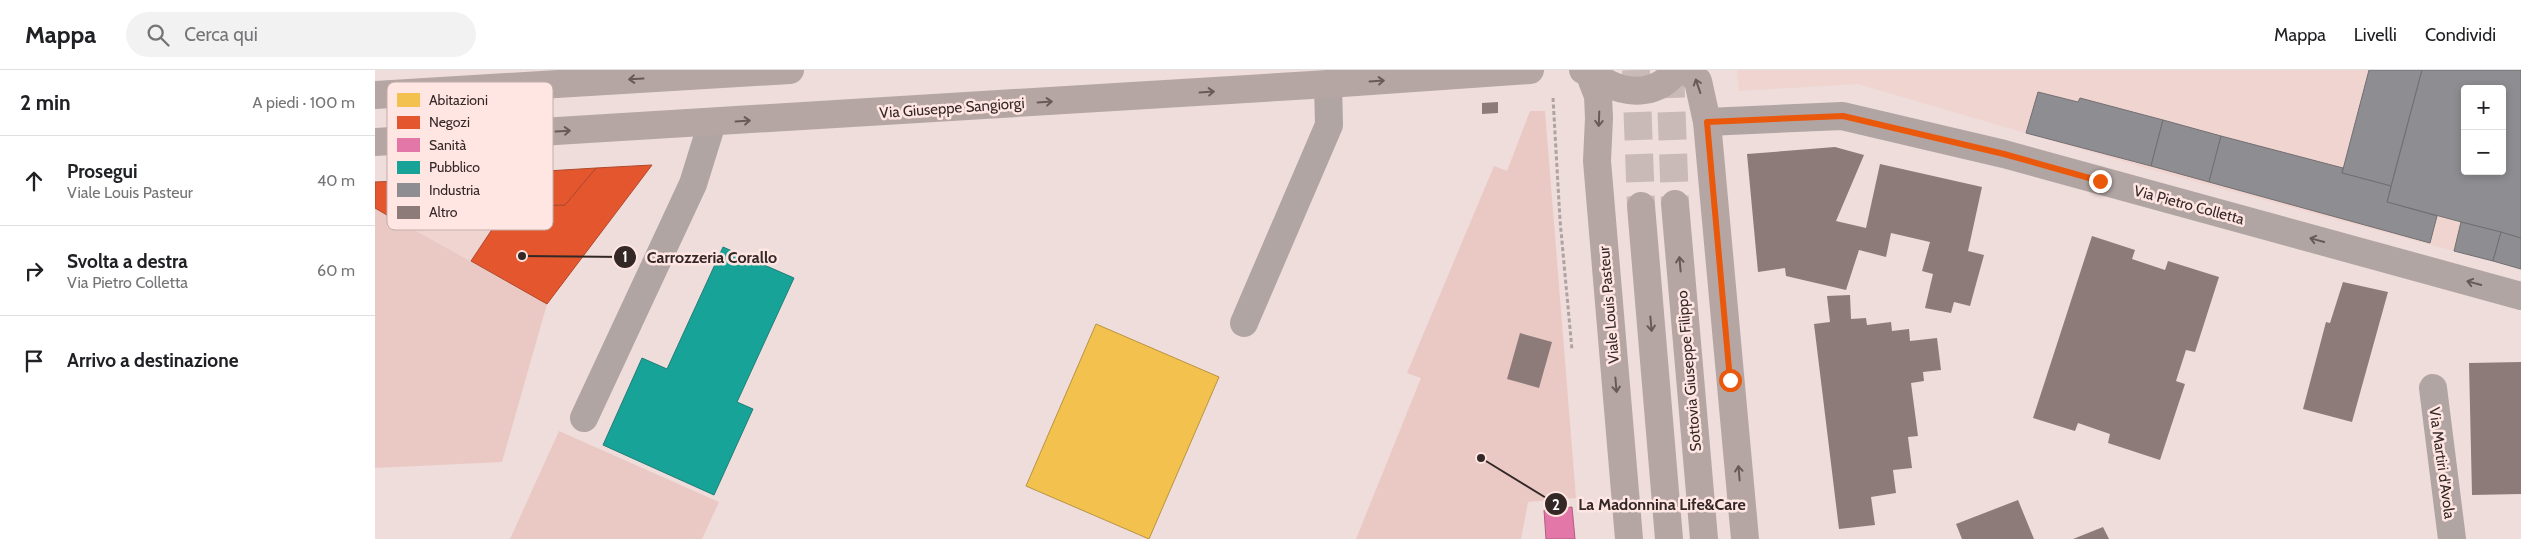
<!DOCTYPE html>
<html lang="it">
<meta charset="utf-8">
<style>
:root{--surface:#fff;--page:#f2f2f2;--text:#202124;--muted:#757577;--line:#e0e0e0}
body{margin:0;font-family:Cabin,sans-serif;background:var(--page);color:var(--text)}
.controls{position:absolute;right:15px;top:15px;display:grid;overflow:hidden;border-radius:5px;box-shadow:0 2px 8px #0003}
.controls button{width:45px;height:45px;display:grid;place-items:center;padding:0;border:0;border-bottom:1px solid var(--line);background:var(--surface);color:var(--text);font:25px sans-serif}
.stop{position:absolute;width:15px;height:15px;margin:-11px;border:4px solid #ea580c;border-radius:50%;background:#fff}
.stop.end{background:#ea580c;border-color:#fff;box-shadow:0 1px 5px #0008}
.list{margin:0;padding:0;list-style:none}
h2{display:flex;justify-content:space-between;align-items:center;height:65px;margin:0;padding:0 20px;font-size:21px}
h2 small{font-size:16px;font-weight:400;color:var(--muted)}
.list li{display:grid;grid-template-columns:32px 1fr auto;gap:15px;align-items:center;box-sizing:border-box;height:90px;padding:0 20px;border-top:1px solid var(--line)}
.list b{display:block;font-size:19px;white-space:nowrap}
.list p{margin:0;font-size:16px;white-space:nowrap;color:var(--muted)}
.list em{font-size:16px;font-style:normal;color:var(--muted)}
.icon{flex:none;width:28px;height:28px;fill:none;stroke:currentColor;stroke-width:2;stroke-linecap:round;stroke-linejoin:round}
.map{position:relative;flex:none;width:2146px;height:469px;overflow:hidden}
header{display:flex;align-items:center;gap:30px;box-sizing:border-box;height:70px;padding:0 25px;background:var(--surface);border-bottom:1px solid var(--line)}
header strong{font-size:24px}
nav{display:flex;gap:28px;margin-inline-start:auto;font-size:18px}
.search{width:350px;height:45px;background:var(--page);display:flex;align-items:center;gap:12px;box-sizing:border-box;padding:0 18px;border-radius:28px;color:var(--muted);font-size:19px}
main{display:flex}
aside{flex:1;background:var(--surface)}
.map>svg:first-child{display:block}
</style>
<header>
<strong>Mappa</strong>
<div class="search"><svg class="icon" aria-label="search" viewBox="0 0 24 24"><circle cx="10" cy="10" r="6"/><path d="M15 15l6 6"/></svg>Cerca qui</div>
<nav><a>Mappa</a><a>Livelli</a><a>Condividi</a></nav>
</header>
<main>
<aside>
<h2>2 min<small>A piedi · 100 m</small></h2>
<ul class="list">
<li><svg class="icon" aria-label="ahead" viewBox="0 0 24 24"><path d="M12 20V5M6 11l6-6 6 6"/></svg><div><b>Prosegui</b><p>Viale Louis Pasteur</p></div><em>40 m</em></li>
<li><svg class="icon" aria-label="right" viewBox="0 0 24 24"><path d="M7 20v-9h11M14 6l5 5-5 5"/></svg><div><b>Svolta a destra</b><p>Via Pietro Colletta</p></div><em>60 m</em></li>
<li><svg class="icon" aria-label="arrive" viewBox="0 0 24 24"><path d="M6 21V4h12l-3 4 3 4H6"/></svg><div><b>Arrivo a destinazione</b></div></li>
</ul>
</aside>
<div class="map">
<svg width="2146" height="469" viewBox="0 0 2146 469">
<rect width="100%" height="100%" fill="#eedddb"/>
<!-- built -->
<g fill="#f0d4cf" fill-rule="evenodd">
<path d="M1362,0H2146V199L1777,100L1483,14L1364,21ZM2090,19H2127V101H2090Z"/>
<polygon points="277,95 172,234 0,138 0,112"/>
</g>
<!-- green -->
<g fill="#eac9c5">
<polygon points="1155,41 1170,41 1201,428 1153,432 1146,469 981,469 1046,308 1032,303 1119,96 1132,101"/>
<polygon points="0,138 172,234 127,392 0,398"/>
<polygon points="184,361 344,432 327,469 135,469"/>
</g>
<!-- homes -->
<polygon fill="#f2c14e" stroke="#b99342" points="721,254 844,307 774,469 651,416"/>
<!-- shops -->
<g fill="#e4572e" stroke="#af492c">
<polygon points="277,95 172,234 96,191 122,152 128,155 141,136 190,135 221,98"/>
<polygon points="221,98 190,135 141,136 139,103"/>
<polygon points="25,111 17,148 0,138 0,112"/>
</g>
<!-- health -->
<polygon fill="#e377a8" stroke="#ae5f81" points="1197,437 1200,469 1171,469 1169,440"/>
<!-- public -->
<polygon fill="#17a398" stroke="#207e76" points="348,177 419,208 362,332 378,339 339,425 228,375 267,288 292,299"/>
<!-- industry -->
<g fill="#8d8d92" stroke="#726f72" fill-rule="evenodd">
<polygon points="1994,0 2047,0 2016,116 1967,103"/>
<path d="M2047,0H2146V168L2012,132ZM2090,19H2127V101H2090Z"/>
<polygon points="1663,22 1703,32 1705,28 1788,50 1776,96 1651,63"/>
<polygon points="1788,50 1846,66 1834,112 1776,96"/>
<polygon points="1846,66 1968,98 1967,103 2016,116 2012,132 2062,146 2055,173 1834,112"/>
<polygon points="2086,152 2126,162 2118,191 2079,181"/>
<polygon points="2126,162 2146,168 2146,199 2118,191"/>
</g>
<!-- building -->
<g fill="#8d7b7a">
<polygon points="1123,32 1123,43 1107,44 1107,33"/>
<polygon points="1460,77 1489,85 1461,151 1491,158 1505,94 1607,117 1593,181 1609,185 1595,236 1579,232 1576,243 1550,238 1558,204 1547,201 1555,172 1516,163 1511,187 1484,180 1471,220 1411,206 1410,198 1383,202 1372,84"/>
<polygon points="1717,166 1760,180 1757,189 1790,200 1793,191 1844,207 1820,282 1811,280 1801,311 1810,314 1785,390 1733,373 1735,364 1703,353 1700,361 1658,348"/>
<polygon points="1968,212 2013,222 1977,352 1928,339 1951,252 1955,253"/>
<polygon points="1475,225 1476,249 1491,248 1492,255 1516,252 1517,261 1534,259 1535,271 1562,268 1566,300 1548,302 1549,311 1536,313 1543,366 1533,367 1537,398 1518,400 1521,423 1496,427 1500,455 1464,459 1439,254 1455,252 1452,226"/>
<polygon points="1145,263 1177,272 1164,318 1132,309"/>
<polygon points="2146,292 2146,424 2097,425 2094,293"/>
<polygon points="1643,430 1659,469 1587,469 1581,454"/>
<polygon points="1728,457 1734,469 1698,469"/>
</g>
<g fill="none" stroke-linecap="round" stroke-linejoin="round">
<!-- major-tunnel -->
<g stroke="#c9b9b7" stroke-width="28" stroke-dasharray="28 14" stroke-linecap="butt">
<polyline points="1261,0 1266,136"/>
<polyline points="1295,0 1300,134"/>
</g>
<!-- path -->
<polyline stroke="#aea3a1" stroke-width="3" stroke-dasharray="4 2.5" stroke-linecap="butt" points="1178,28 1185,150 1197,280"/>
<!-- minor -->
<g stroke="#b1a5a3" stroke-width="28">
<polyline points="1332,52 1467,46 1629,84 2146,226"/>
<polyline points="869,253 954,55 953,14"/>
<polyline points="2058,318 2077,469"/>
<polyline points="209,348 318,114 337,53"/>
</g>
<!-- major -->
<g stroke="#b5a6a4" stroke-width="28">
<path d="M1208,0C1217,3 1224,9 1232,13C1257,26 1284,23 1302,0"/>
<polyline points="1213,0 1223,26 1224,48 1222,91 1254,469"/>
<polyline points="1313,0 1323,11 1332,52 1370,469"/>
<polyline points="0,25 415,0"/>
<polyline points="0,72 953,14 1155,0"/>
<polyline points="1300,134 1329,469"/>
<polyline points="1266,136 1294,469"/>
</g>
</g>
<!-- one-way arrows -->
<defs><path id="oneway-shaft" d="M-6 0H5M1.5-3L5.5 0L1.5 3" fill="none" stroke-width="1.6" stroke-linecap="round" stroke-linejoin="round" transform="scale(1.25)"/></defs>
<g stroke="#685a59">
<use href="#oneway-shaft" transform="translate(261 9) rotate(177)"/>
<use href="#oneway-shaft" transform="translate(1002 11) rotate(-4)"/>
<use href="#oneway-shaft" transform="translate(1323 16) rotate(-109)"/>
<use href="#oneway-shaft" transform="translate(832 22) rotate(-4)"/>
<use href="#oneway-shaft" transform="translate(670 32) rotate(-4)"/>
<use href="#oneway-shaft" transform="translate(1224 49) rotate(92)"/>
<use href="#oneway-shaft" transform="translate(368 51) rotate(-4)"/>
<use href="#oneway-shaft" transform="translate(188 61) rotate(-3)"/>
<use href="#oneway-shaft" transform="translate(1305 194) rotate(-95)"/>
<use href="#oneway-shaft" transform="translate(1276 254) rotate(85)"/>
<use href="#oneway-shaft" transform="translate(1241 315) rotate(85)"/>
<use href="#oneway-shaft" transform="translate(1364 403) rotate(-95)"/>
</g>
<g stroke="#665a59">
<use href="#oneway-shaft" transform="translate(1942 170) rotate(-165)"/>
<use href="#oneway-shaft" transform="translate(2099 213) rotate(-165)"/>
</g>
<g fill="none" stroke-linecap="round" stroke-linejoin="round">
<!-- route -->
<polyline stroke="#ea580c" stroke-width="6" points="1355,310 1332,52 1468,46 1629,84 1725,111"/>
</g>
<g text-anchor="middle" stroke-width="5" stroke-linejoin="round" paint-order="stroke">
<!-- street labels -->
<g font-size="15" fill="#342827" stroke="#ffe6e2">
<text transform="translate(577 38) rotate(-4)" y="5">Via Giuseppe Sangiorgi</text>
<text transform="translate(1814 135) rotate(15)" y="5">Via Pietro Colletta</text>
<text transform="translate(1234 235) rotate(-95)" y="5">Viale Louis Pasteur</text>
<text transform="translate(1314 301) rotate(-95)" y="5">Sottovia Giuseppe Filippo</text>
<text transform="translate(2067 393) rotate(82)" y="5">Via Martiri d'Avola</text>
</g>
</g>
<!-- legend -->
<rect x="12" y="12" width="166" height="148" rx="8" fill="#ffe6e2" stroke="#c2adaa" stroke-width="1"/>
<rect x="22" y="23" width="23" height="14" fill="#f2c14e"/>
<rect x="22" y="46" width="23" height="13" fill="#e4572e"/>
<rect x="22" y="68" width="23" height="14" fill="#e377a8"/>
<rect x="22" y="91" width="23" height="13" fill="#17a398"/>
<rect x="22" y="113" width="23" height="14" fill="#8d8d92"/>
<rect x="22" y="136" width="23" height="13" fill="#8d7b7a"/>
<g font-size="14" fill="#342827">
<text x="54" y="35">Abitazioni</text>
<text x="54" y="57">Negozi</text>
<text x="54" y="80">Sanità</text>
<text x="54" y="102">Pubblico</text>
<text x="54" y="125">Industria</text>
<text x="54" y="147">Altro</text>
</g>
<!-- callouts -->
<path fill="none" stroke="#342827" stroke-width="2" d="M147 186L250 187M1106 388L1181 434"/>
<g fill="#342827" stroke="#ffe6e2" stroke-width="2">
<circle cx="147" cy="186" r="5"/>
<circle cx="1106" cy="388" r="5"/>
<circle cx="250" cy="187" r="12"/>
<circle cx="1181" cy="434" r="12"/>
</g>
<g font-size="15" text-anchor="middle" font-weight="bold" fill="#fff">
<text x="250" y="192">1</text>
<text x="1181" y="440">2</text>
</g>
<g font-size="16" text-anchor="middle" font-weight="bold" fill="#342827" stroke="#ffe6e2" stroke-width="5" stroke-linejoin="round" paint-order="stroke">
<text x="337" y="193">Carrozzeria Corallo</text>
<text x="1287" y="440">La Madonnina Life&amp;Care</text>
</g>
</svg>
<div class="controls">
<button>+</button>
<button>−</button>
</div>
<div class="stop" style="left:1355px;top:310px"></div>
<div class="stop end" style="left:1725px;top:111px"></div>
</div>
</main>
